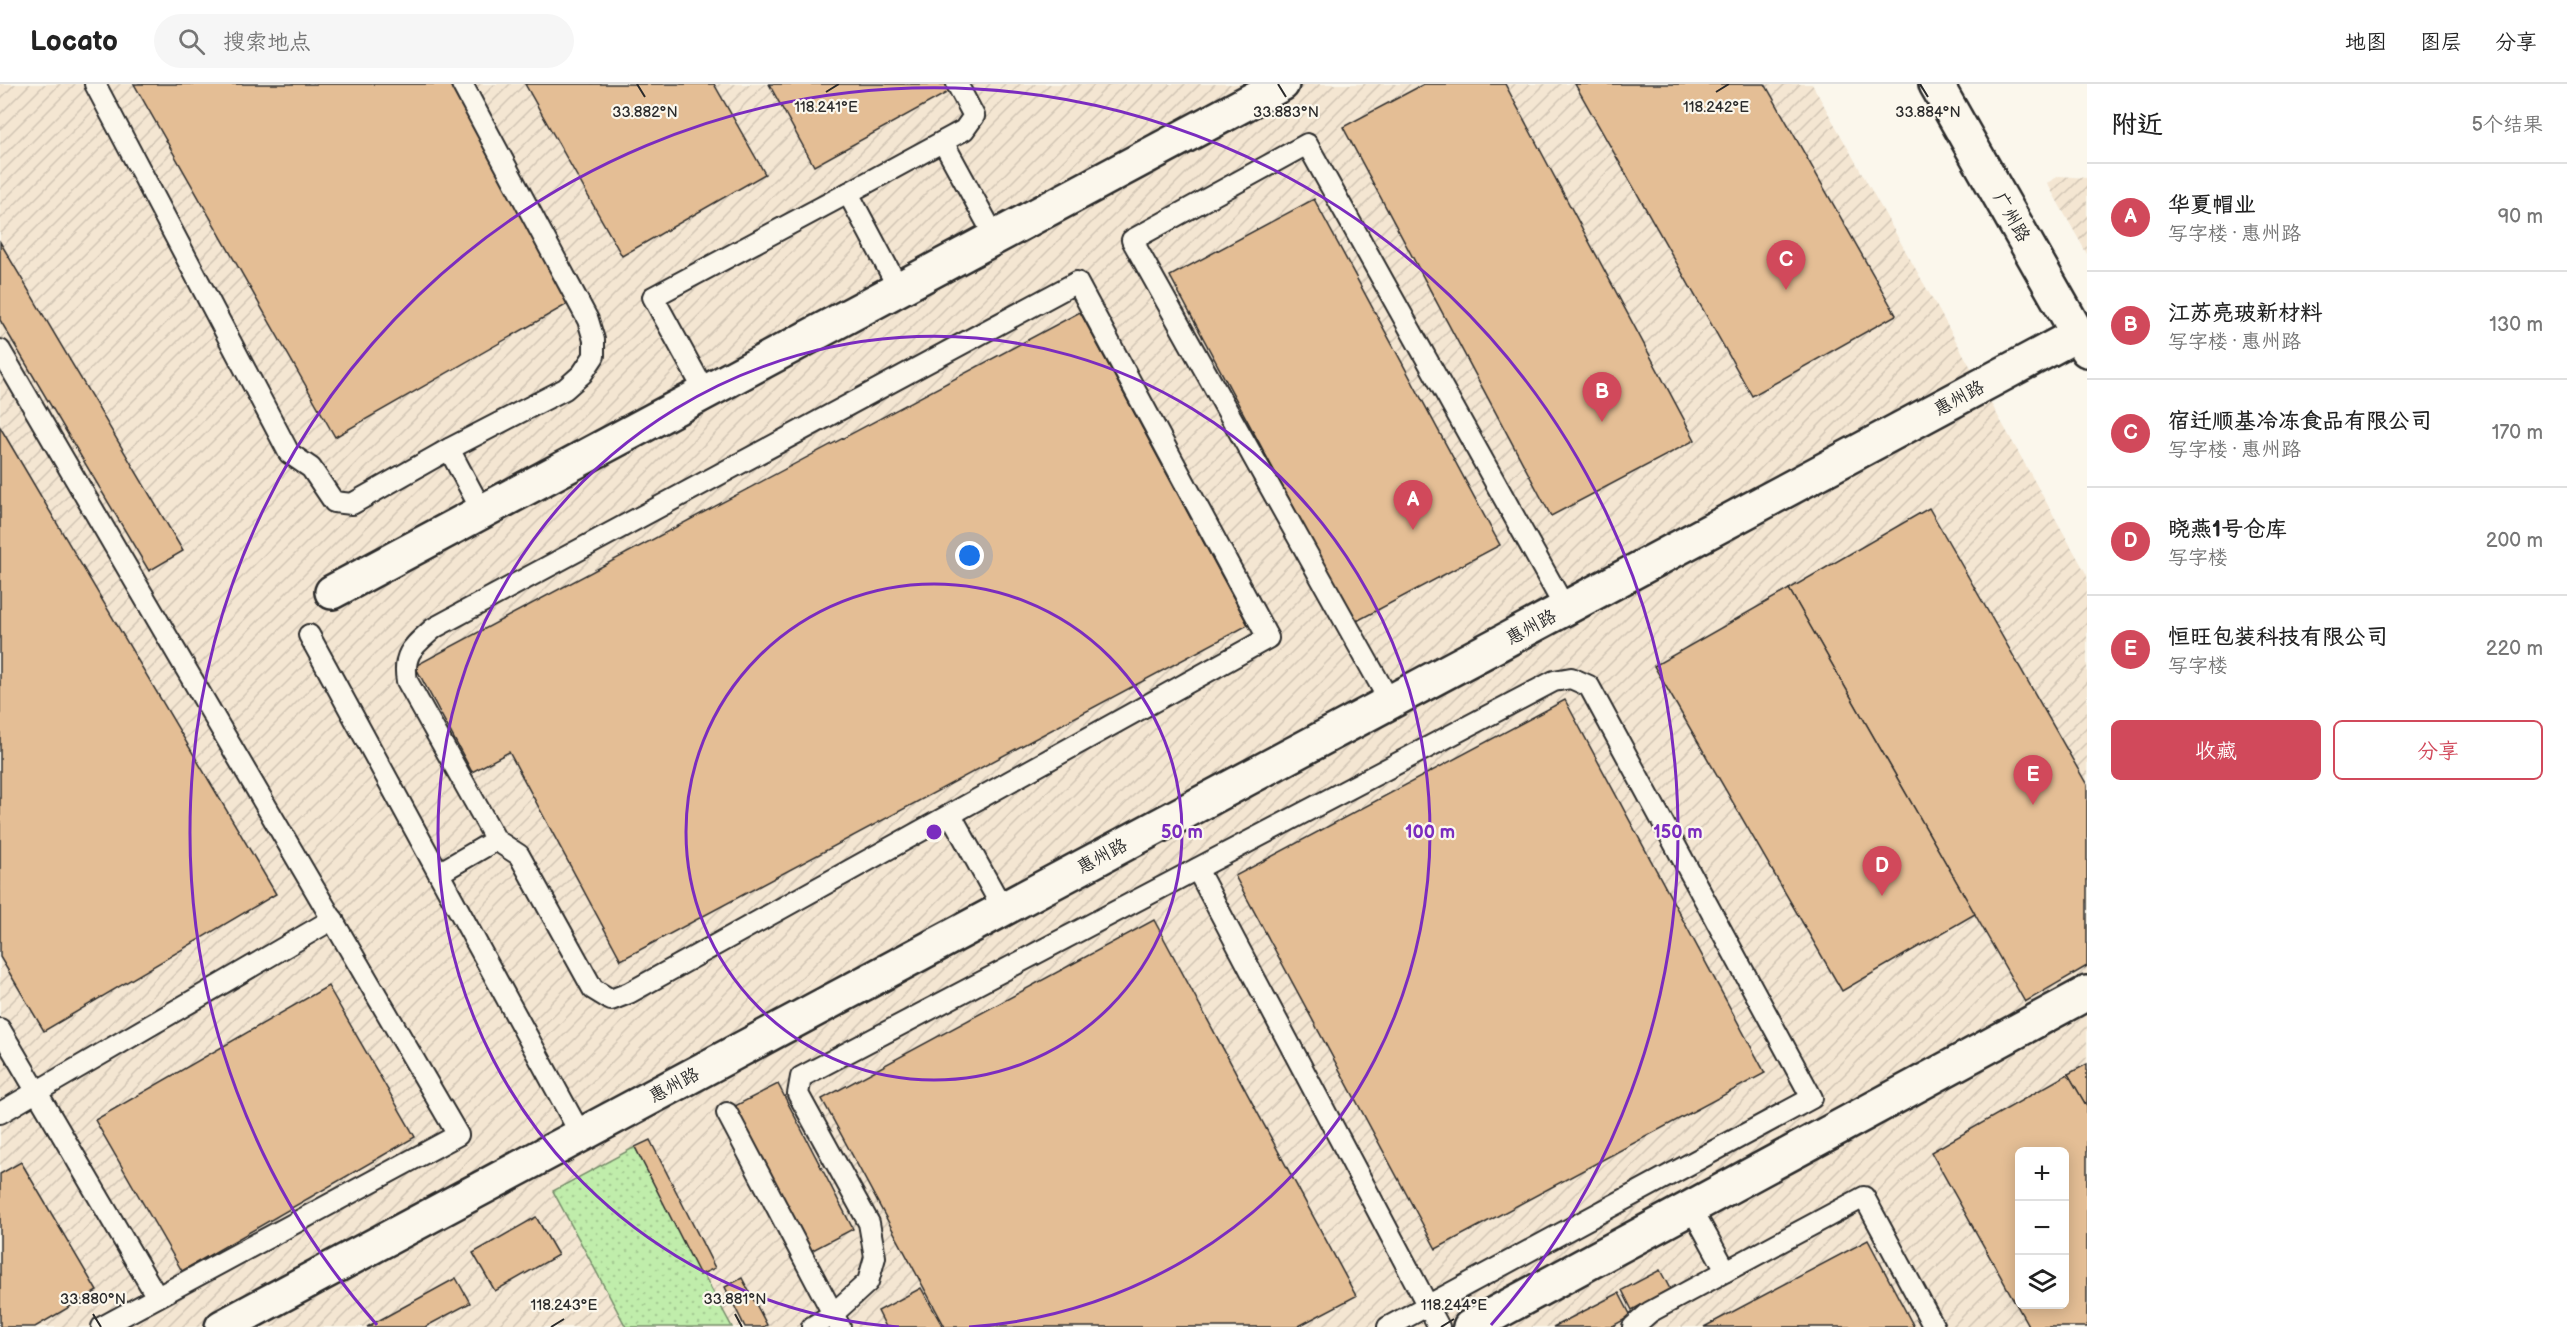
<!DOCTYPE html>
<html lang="zh">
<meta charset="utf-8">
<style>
:root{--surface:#fff;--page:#f6f6f6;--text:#222;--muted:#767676;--line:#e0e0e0;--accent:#d1495b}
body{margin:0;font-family:"Balsamiq Sans","LXGW WenKai TC",sans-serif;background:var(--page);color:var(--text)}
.controls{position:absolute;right:18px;bottom:18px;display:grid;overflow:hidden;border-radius:9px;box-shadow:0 3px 15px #0003}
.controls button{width:54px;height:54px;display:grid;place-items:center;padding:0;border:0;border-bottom:2px solid var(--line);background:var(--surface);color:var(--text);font:30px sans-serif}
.you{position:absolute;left:970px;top:472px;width:21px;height:21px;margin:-15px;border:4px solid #fff;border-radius:50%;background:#1a73e8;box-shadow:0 0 0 9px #1a73e833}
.badge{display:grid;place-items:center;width:39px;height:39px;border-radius:50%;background:var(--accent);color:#fff;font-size:20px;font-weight:700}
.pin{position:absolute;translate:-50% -50px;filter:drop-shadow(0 2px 3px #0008)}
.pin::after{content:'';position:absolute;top:32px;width:21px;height:18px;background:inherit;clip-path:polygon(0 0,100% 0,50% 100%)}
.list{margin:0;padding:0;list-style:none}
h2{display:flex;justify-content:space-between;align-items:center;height:78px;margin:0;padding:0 24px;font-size:26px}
h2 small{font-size:20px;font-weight:400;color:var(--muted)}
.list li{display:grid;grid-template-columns:39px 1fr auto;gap:18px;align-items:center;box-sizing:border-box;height:108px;padding:0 24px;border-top:2px solid var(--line)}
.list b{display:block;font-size:22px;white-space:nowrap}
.list p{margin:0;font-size:20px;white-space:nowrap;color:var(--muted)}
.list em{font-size:20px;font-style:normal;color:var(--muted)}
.actions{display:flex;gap:12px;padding:18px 24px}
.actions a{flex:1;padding:14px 0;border:2px solid var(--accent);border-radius:9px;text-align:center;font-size:21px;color:var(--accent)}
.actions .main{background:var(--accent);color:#fff}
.icon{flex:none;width:33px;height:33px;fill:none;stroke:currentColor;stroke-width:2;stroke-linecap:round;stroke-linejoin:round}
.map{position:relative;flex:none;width:2087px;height:1243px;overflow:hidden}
header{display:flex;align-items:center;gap:36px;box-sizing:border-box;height:84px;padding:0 30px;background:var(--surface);border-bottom:2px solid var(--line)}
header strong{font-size:28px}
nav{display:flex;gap:33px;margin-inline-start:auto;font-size:21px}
.search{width:420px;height:54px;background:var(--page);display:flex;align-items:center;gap:15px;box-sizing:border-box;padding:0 21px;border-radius:33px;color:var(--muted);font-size:22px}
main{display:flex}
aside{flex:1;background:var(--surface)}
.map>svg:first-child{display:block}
</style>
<header>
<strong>Locato</strong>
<div class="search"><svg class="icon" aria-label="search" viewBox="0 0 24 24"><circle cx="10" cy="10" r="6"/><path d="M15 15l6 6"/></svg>搜索地点</div>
<nav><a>地图</a><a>图层</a><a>分享</a></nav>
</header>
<main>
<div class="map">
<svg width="2087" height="1243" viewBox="0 0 2087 1243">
<defs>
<pattern id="industrial-furrows" width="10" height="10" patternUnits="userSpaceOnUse" patternTransform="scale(1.5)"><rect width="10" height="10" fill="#f4e6d2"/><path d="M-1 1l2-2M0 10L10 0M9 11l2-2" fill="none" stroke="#d1c5b4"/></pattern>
<pattern id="grass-dots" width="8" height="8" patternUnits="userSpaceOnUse" patternTransform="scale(1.5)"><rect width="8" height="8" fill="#c0edab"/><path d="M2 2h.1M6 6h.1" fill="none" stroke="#a5cb93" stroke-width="1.8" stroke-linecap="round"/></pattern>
</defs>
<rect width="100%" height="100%" fill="#fbf7ec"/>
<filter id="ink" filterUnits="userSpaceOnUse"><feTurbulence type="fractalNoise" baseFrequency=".0167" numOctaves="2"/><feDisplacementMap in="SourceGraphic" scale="12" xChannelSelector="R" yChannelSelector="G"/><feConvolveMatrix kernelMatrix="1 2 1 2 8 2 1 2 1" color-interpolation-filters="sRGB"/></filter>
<g filter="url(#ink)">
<!-- industrial -->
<g fill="url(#industrial-furrows)" fill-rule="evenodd">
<path d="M0,0H1812L2087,491V1243H0ZM2020,1068H2064V1220H2020Z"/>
<polygon points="2059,92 2087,94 2087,170 2047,99"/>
</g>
<!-- grass -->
<polygon fill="url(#grass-dots)" stroke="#768c6b" stroke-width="1.5" points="635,1063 732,1243 626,1243 553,1107"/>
<!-- building -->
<g fill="#e4be95" stroke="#2b2b2b" stroke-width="1.5" fill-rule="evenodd">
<polygon points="134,0 450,0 573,217 335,353"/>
<polygon points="525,0 714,0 765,90 622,172"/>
<polygon points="769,0 949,0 952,6 814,82"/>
<polygon points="1424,0 1505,0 1695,356 1551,432 1343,43"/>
<polygon points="1575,0 1765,0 1896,231 1752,312"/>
<polygon points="1314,115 1500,461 1355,538 1170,192"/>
<polygon points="0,158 183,467 149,487 0,236"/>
<polygon points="1080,228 1248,541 621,876 509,668 472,688 415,582"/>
<polygon points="0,343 276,810 44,947 0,873"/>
<polygon points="1929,424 2087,701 2087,882 2025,918 1789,505"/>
<polygon points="1789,505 1975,830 1842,907 1654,582"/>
<polygon points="1565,616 1765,989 1436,1165 1235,792"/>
<polygon points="1154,836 1356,1212 1297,1243 945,1243 822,1015"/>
<polygon points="328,902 415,1053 182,1187 95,1036"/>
<polygon points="2087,980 2087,1023 2068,990"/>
<path d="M2068,990L2087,1023V1243H2029L1931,1068ZM2020,1068H2064V1220H2020Z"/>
<polygon points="778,1000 853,1145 809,1168 733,1023"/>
<polygon points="650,1056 715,1184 700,1191 635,1063"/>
<polygon points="21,1078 97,1207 35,1243 0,1243 0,1090"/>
<polygon points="536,1133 558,1171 495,1207 473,1169"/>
<polygon points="1868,1156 1914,1243 1704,1243"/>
<polygon points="1660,1186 1670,1205 1632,1226 1622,1206"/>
<polygon points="456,1194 470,1219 425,1243 367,1243"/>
<polygon points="742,1194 767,1241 763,1243 745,1243 725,1203"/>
<polygon points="921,1204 943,1243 886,1243 878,1227"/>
<polygon points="1619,1209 1631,1232 1611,1243 1553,1243"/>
</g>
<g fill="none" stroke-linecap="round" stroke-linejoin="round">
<!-- service casing -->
<g stroke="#2b2b2b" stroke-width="24">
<g id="service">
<polyline points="95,0 289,369 311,384 334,418 352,420 449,365 565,305 582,290 594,272 594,256 588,236 462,0"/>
<polyline points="943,58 995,153"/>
<path d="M1077,198L1268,554L629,909L611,916L593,905L519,771L496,756L407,597C402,569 414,562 434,544Z"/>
<polyline points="899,205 848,109 964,46 974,32 957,0"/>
<polyline points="0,266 458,1051 102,1243"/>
<polyline points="705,308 653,213 848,109"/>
<polyline points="449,365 482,427"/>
<polyline points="309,551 581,1051"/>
<polyline points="1390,618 1132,156 1307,60 1565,524"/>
<polyline points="951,731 1003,825"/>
<polyline points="1197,785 1439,1243"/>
<polyline points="439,789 496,756"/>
<polyline points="0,945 157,1213"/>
<polyline points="0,1029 333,835"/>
<polyline points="727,1029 840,1243"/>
<polyline points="1691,1123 1726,1187"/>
<polyline points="812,1243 833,1230 868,1198 875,1173 869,1139 798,1010 801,993 1554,597 1571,594 1589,602 1812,1014 1388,1243"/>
<polyline points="1633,1243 1650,1228 1864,1113 1934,1243"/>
</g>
</g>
<!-- minor casing -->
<g stroke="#2b2b2b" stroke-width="38">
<g id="minor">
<polyline points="332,508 1282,0"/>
<polyline points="222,1243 2078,250"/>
<polyline points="1470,1243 2087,909"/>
</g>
</g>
<!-- secondary casing -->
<g stroke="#2b2b2b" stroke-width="38">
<polyline id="secondary" points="1936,0 2087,266"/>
</g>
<!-- service -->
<use href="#service" stroke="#fbf7ec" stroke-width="20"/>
<!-- minor -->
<use href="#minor" stroke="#fbf7ec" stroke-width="33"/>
<!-- secondary -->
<use href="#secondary" stroke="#fbf7ec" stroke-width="33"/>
</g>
</g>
<!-- ticks -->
<path fill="none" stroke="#2b2b2b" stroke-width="2" d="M637,0L645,13M1278,0L1286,13M1920,0L1928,13M826,8L839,0M1716,8L1729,0M93,1230L101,1243M735,1230L742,1243M551,1243L564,1235M1441,1243L1454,1235"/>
<!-- distance rings -->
<g fill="none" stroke="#7b2cbf" stroke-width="3">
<circle cx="934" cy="748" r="248"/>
<path d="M899 1243A496 496 0 1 1 969 1243"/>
<path d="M377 1241A744 744 0 1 1 1491 1241"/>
</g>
<g text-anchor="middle" stroke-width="4.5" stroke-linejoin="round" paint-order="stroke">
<!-- street labels -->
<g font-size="18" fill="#2b2b2b" stroke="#fbf7ec">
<text transform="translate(2012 133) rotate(60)" y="6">广州路</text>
<text transform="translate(1959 314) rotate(-28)" y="6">惠州路</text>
<text transform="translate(1531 543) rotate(-28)" y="6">惠州路</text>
<text transform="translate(1102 772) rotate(-28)" y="6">惠州路</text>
<text transform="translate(674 1001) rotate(-28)" y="6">惠州路</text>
</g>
</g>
<g font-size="15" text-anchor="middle" fill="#2b2b2b" stroke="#fbf7ec" stroke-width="4.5" stroke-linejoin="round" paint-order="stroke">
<text x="826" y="28">118.241°E</text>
<text x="1716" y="28">118.242°E</text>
<text x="645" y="33">33.882°N</text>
<text x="1286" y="33">33.883°N</text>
<text x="1928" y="33">33.884°N</text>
<text x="93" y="1220">33.880°N</text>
<text x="735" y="1220">33.881°N</text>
<text x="564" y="1226">118.243°E</text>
<text x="1454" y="1226">118.244°E</text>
</g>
<circle cx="934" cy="748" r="9" fill="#7b2cbf" stroke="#fbf7ec" stroke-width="3"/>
<g font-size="18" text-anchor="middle" font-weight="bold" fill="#7b2cbf" stroke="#fbf7ec" stroke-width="4.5" stroke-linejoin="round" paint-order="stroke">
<text x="1182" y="754">50 m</text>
<text x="1430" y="754">100 m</text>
<text x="1678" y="754">150 m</text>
</g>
</svg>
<div class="controls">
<button>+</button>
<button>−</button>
<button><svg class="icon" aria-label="layers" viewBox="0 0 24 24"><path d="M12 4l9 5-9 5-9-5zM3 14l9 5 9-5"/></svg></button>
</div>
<div class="you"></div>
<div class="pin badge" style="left:1413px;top:446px">A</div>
<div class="pin badge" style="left:1602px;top:338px">B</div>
<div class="pin badge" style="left:1786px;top:206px">C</div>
<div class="pin badge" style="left:1882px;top:812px">D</div>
<div class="pin badge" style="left:2033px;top:721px">E</div>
</div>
<aside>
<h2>附近<small>5个结果</small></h2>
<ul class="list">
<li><span class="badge">A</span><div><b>华夏帽业</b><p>写字楼 · 惠州路</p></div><em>90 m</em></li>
<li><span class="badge">B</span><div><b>江苏亮玻新材料</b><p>写字楼 · 惠州路</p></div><em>130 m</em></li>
<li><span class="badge">C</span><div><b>宿迁顺基冷冻食品有限公司</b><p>写字楼 · 惠州路</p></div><em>170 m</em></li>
<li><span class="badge">D</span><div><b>晓燕1号仓库</b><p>写字楼</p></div><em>200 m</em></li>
<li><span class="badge">E</span><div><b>恒旺包装科技有限公司</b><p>写字楼</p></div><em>220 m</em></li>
</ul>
<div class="actions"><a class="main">收藏</a><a>分享</a></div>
</aside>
</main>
